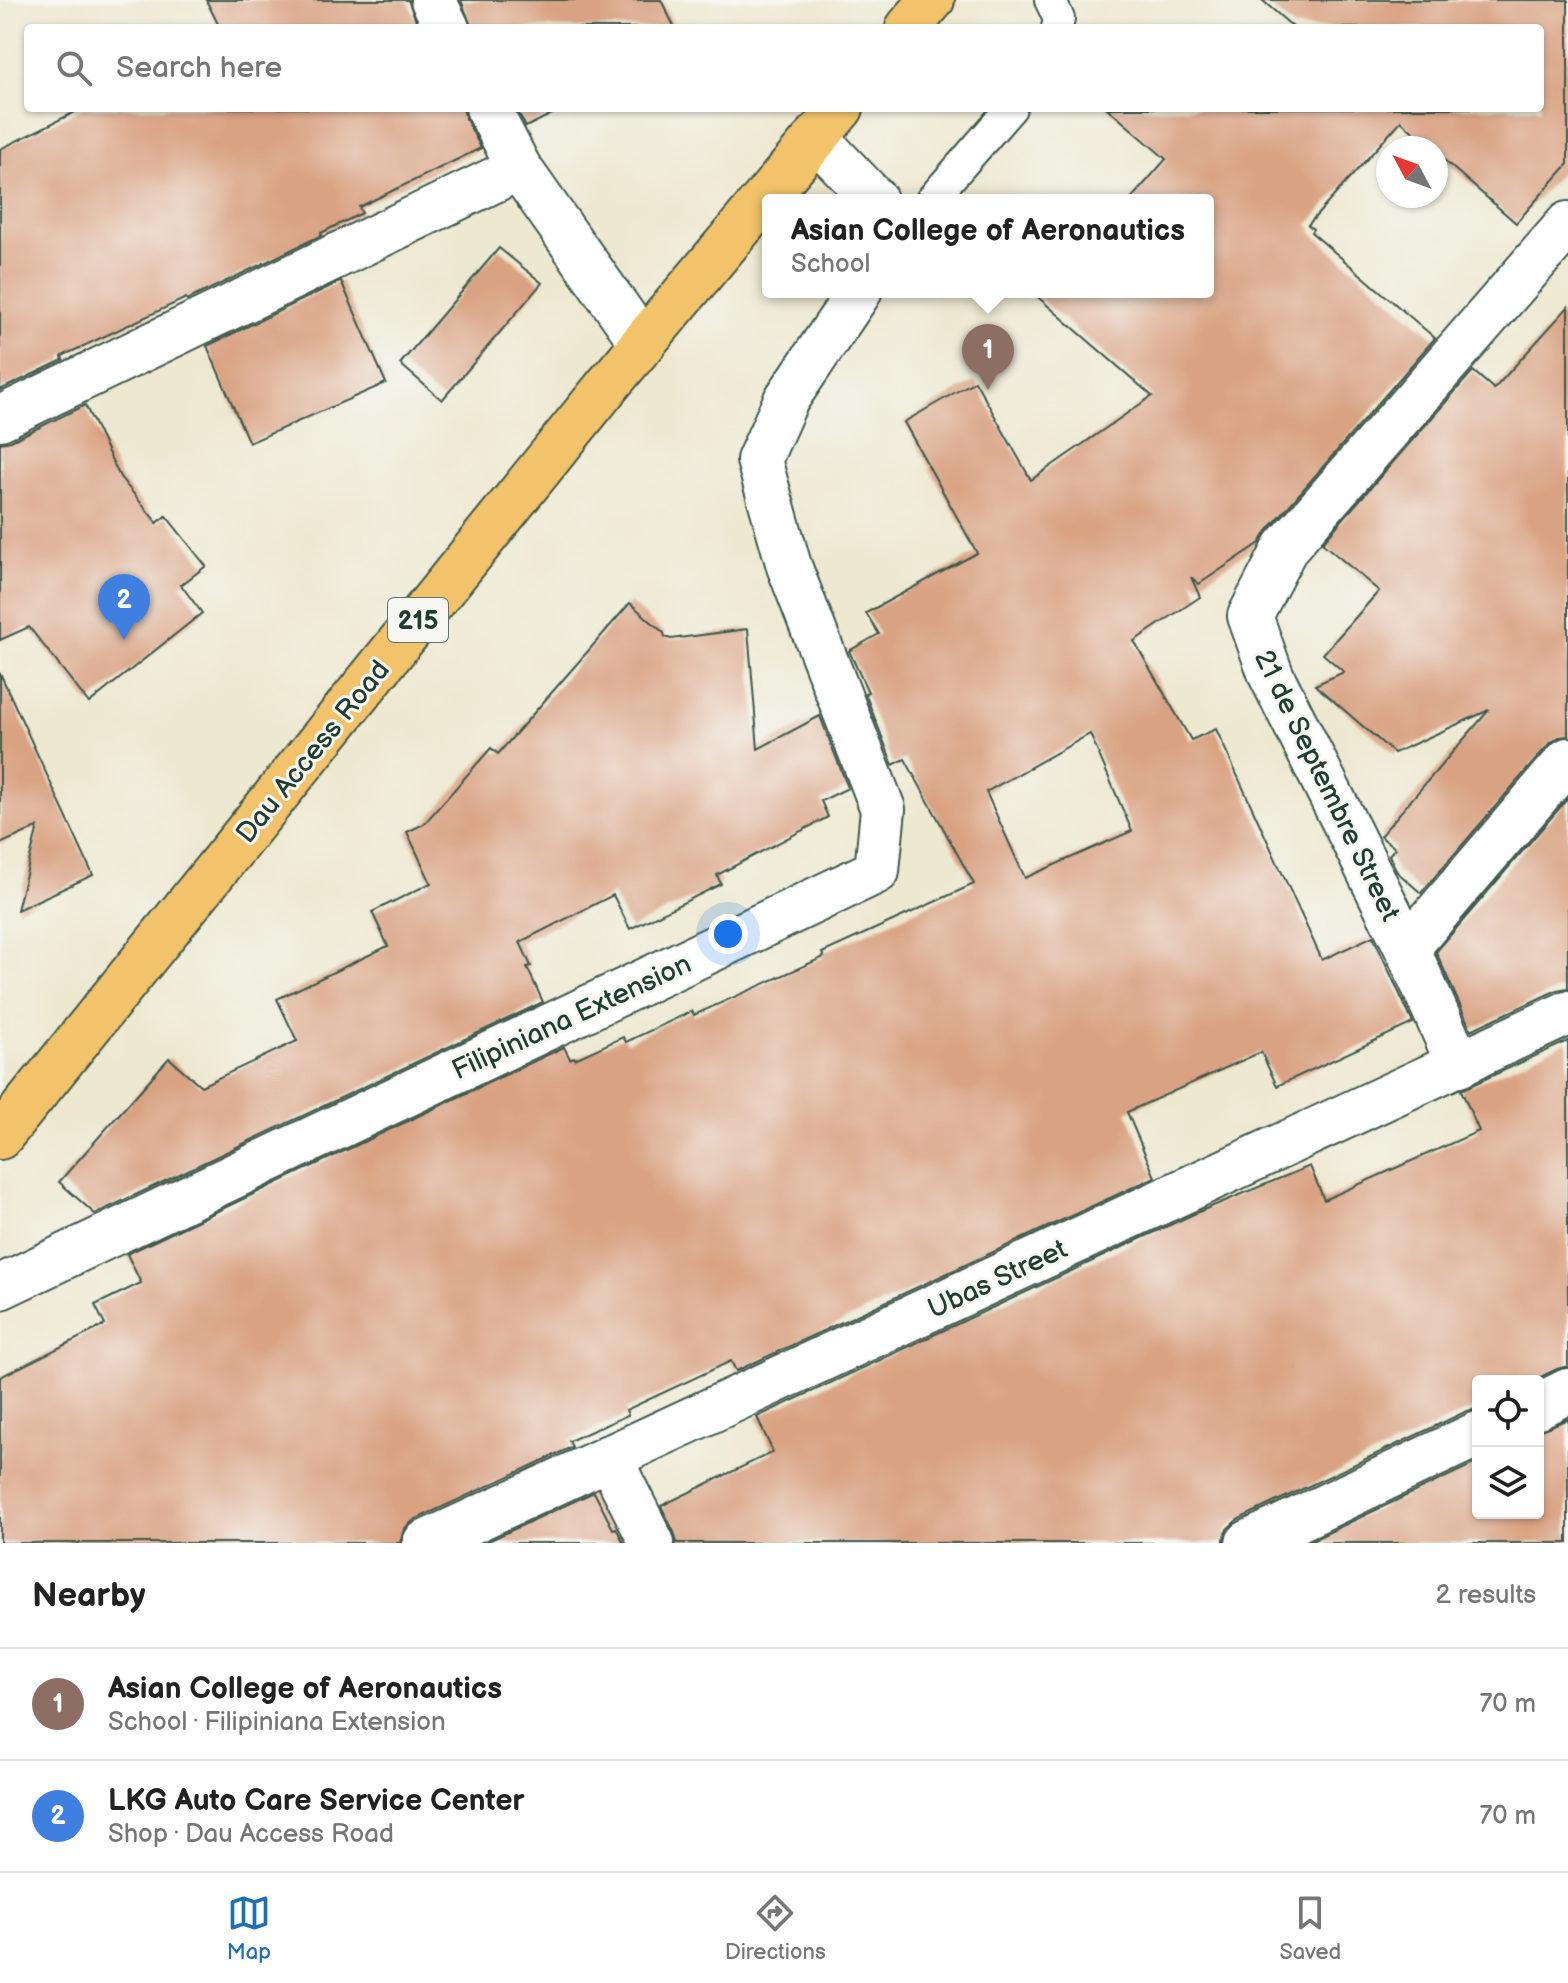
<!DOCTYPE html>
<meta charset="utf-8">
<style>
:root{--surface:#fff;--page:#f2f2f2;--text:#222;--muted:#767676;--line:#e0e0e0;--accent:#1f6fb2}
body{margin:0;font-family:"Balsamiq Sans",sans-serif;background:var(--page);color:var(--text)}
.controls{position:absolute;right:24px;bottom:24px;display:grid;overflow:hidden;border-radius:8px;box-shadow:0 2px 6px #0004}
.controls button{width:72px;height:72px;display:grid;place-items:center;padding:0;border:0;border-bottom:2px solid var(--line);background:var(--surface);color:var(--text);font:40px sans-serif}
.compass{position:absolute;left:1376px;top:136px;width:72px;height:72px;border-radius:50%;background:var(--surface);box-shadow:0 2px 6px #0004;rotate:311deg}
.you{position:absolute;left:728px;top:934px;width:28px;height:28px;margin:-20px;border:6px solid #fff;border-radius:50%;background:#1a73e8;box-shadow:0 0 0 12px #1a73e833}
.badge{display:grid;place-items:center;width:52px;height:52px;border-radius:50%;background:var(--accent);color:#fff;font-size:26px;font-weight:700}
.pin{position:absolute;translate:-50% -66px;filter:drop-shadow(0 2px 4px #0008)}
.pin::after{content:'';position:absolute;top:42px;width:28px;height:24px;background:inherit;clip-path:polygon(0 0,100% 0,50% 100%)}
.popup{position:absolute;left:762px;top:194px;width:452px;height:104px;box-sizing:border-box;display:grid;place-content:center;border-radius:8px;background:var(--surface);filter:drop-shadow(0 2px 6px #0005);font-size:26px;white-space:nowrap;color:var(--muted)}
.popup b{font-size:30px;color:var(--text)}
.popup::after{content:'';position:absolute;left:50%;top:100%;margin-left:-16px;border:16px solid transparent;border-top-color:var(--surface)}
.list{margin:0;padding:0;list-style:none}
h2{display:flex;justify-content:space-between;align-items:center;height:104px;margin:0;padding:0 32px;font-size:34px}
h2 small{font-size:26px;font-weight:400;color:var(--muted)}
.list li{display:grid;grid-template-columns:52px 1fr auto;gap:24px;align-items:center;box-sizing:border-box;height:112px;padding:0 32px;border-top:2px solid var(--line)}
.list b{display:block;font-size:30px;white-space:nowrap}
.list p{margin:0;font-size:26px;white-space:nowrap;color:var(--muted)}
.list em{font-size:26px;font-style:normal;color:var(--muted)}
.icon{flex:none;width:44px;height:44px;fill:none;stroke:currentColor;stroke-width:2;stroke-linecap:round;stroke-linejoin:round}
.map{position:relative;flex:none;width:1568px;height:1543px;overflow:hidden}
.search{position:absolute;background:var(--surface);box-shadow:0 2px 6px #0004;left:24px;right:24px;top:24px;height:88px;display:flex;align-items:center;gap:20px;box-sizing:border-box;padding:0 28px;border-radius:8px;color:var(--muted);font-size:30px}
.sheet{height:328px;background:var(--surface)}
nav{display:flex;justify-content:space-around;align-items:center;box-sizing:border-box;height:112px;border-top:2px solid var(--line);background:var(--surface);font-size:22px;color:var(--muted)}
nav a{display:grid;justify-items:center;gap:4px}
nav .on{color:var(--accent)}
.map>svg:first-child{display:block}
</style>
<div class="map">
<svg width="1568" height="1543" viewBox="0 0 1568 1543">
<rect width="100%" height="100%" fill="#f6f6f2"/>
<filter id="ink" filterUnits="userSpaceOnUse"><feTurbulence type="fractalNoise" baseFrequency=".0125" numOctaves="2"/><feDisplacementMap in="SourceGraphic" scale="16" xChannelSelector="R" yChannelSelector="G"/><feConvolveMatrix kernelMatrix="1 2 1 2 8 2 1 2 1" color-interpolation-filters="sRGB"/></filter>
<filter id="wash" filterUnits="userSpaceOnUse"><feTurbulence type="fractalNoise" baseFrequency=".006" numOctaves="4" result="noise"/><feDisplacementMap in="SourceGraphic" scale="32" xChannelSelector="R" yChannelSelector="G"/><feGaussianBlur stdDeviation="1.8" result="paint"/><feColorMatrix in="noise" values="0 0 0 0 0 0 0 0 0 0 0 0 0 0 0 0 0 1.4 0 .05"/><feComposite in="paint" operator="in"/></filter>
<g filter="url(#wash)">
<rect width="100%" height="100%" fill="#ede8d0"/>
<g id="blocks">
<!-- building -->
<g fill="#d9a282" fill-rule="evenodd">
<polygon points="206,0 408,0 419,28 220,28"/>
<polygon points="461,0 661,0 675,28 472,28"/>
<path d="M1262,0H1568V164L1516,223L1436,153V148H1431L1401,121L1308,225L1313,229L1311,232L1435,338L1267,531L1260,543L1199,584L1191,577L1200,597L1134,641L1191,740L1216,729L1322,960L1373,936L1413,1023L1277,1086L1261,1052L1127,1112L1155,1177L736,1371L731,1361L626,1410L628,1415L569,1441L572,1447L414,1520L404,1529L400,1543H0V1377L105,1325L95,1305L141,1283L127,1254L564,1047L570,1059L574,1057L575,1059L623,1037L626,1042L692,1011L694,1015L824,957L822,953L974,884L905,759L893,765L865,693L868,692L849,651L879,634L866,613L977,553L904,422L975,381L1031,480L1152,396L1032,292H1208V200H1130L1166,159L1107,108H1540V28H1294ZM1090,734L1132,831L1025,878L986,792Z"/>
<polygon points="83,108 463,108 466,119 481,148 359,207 362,213 321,233 322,235 187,300 186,298 62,356 63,360 0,390 0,149"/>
<polygon points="516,108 564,108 526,127"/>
<polygon points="499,248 542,283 442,400 400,364"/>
<polygon points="341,281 386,383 249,443 207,346"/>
<polygon points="1568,307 1568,736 1559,737 1549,744 1421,893 1397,872 1389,855 1395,848 1380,836 1489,710 1394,753 1315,685 1344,672 1323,654 1379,591 1322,543 1473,371 1494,389"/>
<polygon points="85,405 120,477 157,523 166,516 206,566 181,585 202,613 89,703 29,627 0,640 0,443 11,441"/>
<polygon points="630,603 664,633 665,637 671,639 748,629 758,749 820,716 848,788 821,801 828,817 717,875 721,884 630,929 613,895 520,942 531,966 527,967 543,1002 95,1214 59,1182 169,1058 201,1086 297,1041 277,999 388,946 372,912 431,883 407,832 424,824 491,748 498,754"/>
<polygon points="0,673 93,875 17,910 38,827 0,844"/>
<polygon points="1568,798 1568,988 1557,990 1471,1030 1436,952"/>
<polygon points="1568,1041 1568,1366 1557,1369 1532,1381 1478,1381 1478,1409 1467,1411 1237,1520 1227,1529 1223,1543 677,1543 674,1532 661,1506 773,1452 757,1417 1196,1213 1310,1166 1324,1200 1479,1131 1461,1090"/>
<polygon points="1568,1419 1568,1543 1306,1543 1478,1462 1478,1513 1538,1513 1538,1431"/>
<polygon points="594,1492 613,1529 616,1528 624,1543 484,1543"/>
</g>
</g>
</g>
<g filter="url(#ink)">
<use href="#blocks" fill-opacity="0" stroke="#3e574b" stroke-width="2"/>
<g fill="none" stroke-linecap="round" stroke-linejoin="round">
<!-- service casing -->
<g stroke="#3e574b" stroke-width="34">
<g id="service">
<polyline points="1050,0 1059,19 1057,28"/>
<polyline points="931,200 1011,108"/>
</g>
</g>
<!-- minor casing -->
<g stroke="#3e574b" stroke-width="48">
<g id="minor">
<polyline points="433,0 447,28"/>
<polyline points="488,108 519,168 643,344"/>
<polyline points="816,138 875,200"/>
<polyline points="0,418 519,168"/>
<polyline points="1407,948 1568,760"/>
<polyline points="1459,1065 1407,948 1271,675 1250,616 1286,547 1568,224"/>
<polyline points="0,1287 877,871 883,809 789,566 759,460 786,400 859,292"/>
<polyline points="1538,1406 1568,1391"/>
<polyline points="609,1457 652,1543"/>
<polyline points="1248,1543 1478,1434"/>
</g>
</g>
<!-- tertiary casing -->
<g stroke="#3e574b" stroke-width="48">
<polyline id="tertiary" points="425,1543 1568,1013"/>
</g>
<!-- primary casing -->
<g stroke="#3e574b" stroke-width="48">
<g id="primary">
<polyline points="908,28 932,0"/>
<polyline points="0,1137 607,386 841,108"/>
</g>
</g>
<!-- service -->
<use href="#service" stroke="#fff" stroke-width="30"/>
<!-- minor -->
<use href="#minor" stroke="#fff" stroke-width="44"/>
<!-- tertiary -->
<use href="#tertiary" stroke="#fff" stroke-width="44"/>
<!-- primary -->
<use href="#primary" stroke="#f2c36a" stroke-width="44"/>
</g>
</g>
<g text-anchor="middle" stroke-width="6" stroke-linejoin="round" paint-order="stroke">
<!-- shield labels -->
<rect fill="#f6f6f2" stroke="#60746d" stroke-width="2" x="388" y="598" width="60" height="44" rx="6"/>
<g font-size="26" font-weight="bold" fill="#1f3d34">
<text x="418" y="629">215</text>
</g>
<!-- street labels -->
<g font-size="28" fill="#1f3d34" stroke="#f6f6f2">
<text transform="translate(312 751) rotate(-51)" y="10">Dau Access Road</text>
<text transform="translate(1328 785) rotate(64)" y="10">21 de Septembre Street</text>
<text transform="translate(571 1016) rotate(-25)" y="10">Filipiniana Extension</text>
<text transform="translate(997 1278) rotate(-25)" y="10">Ubas Street</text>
</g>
</g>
</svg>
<div class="controls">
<button><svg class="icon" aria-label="locate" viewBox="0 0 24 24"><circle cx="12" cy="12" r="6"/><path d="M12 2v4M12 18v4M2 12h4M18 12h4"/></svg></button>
<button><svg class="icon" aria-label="layers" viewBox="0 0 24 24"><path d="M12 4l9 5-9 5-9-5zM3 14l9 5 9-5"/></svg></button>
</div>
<svg class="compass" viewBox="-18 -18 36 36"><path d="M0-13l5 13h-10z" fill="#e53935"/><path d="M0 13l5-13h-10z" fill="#767676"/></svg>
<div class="you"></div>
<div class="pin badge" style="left:988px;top:390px;background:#8d6e63">1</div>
<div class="popup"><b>Asian College of Aeronautics</b>School</div>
<div class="pin badge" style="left:124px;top:640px;background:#3f7fe0">2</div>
<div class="search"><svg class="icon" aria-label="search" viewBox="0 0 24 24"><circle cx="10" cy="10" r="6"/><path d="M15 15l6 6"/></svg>Search here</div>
</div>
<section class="sheet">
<h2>Nearby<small>2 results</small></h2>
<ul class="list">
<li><span class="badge" style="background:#8d6e63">1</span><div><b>Asian College of Aeronautics</b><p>School · Filipiniana Extension</p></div><em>70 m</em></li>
<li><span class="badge" style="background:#3f7fe0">2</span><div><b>LKG Auto Care Service Center</b><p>Shop · Dau Access Road</p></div><em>70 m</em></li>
</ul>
</section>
<nav>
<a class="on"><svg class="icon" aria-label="map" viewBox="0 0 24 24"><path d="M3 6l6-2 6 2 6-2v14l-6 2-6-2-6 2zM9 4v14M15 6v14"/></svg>Map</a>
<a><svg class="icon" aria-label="directions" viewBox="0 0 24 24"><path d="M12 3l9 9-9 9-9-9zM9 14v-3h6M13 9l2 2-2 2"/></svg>Directions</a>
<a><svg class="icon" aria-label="saved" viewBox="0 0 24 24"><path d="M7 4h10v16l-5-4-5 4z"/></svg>Saved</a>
</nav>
